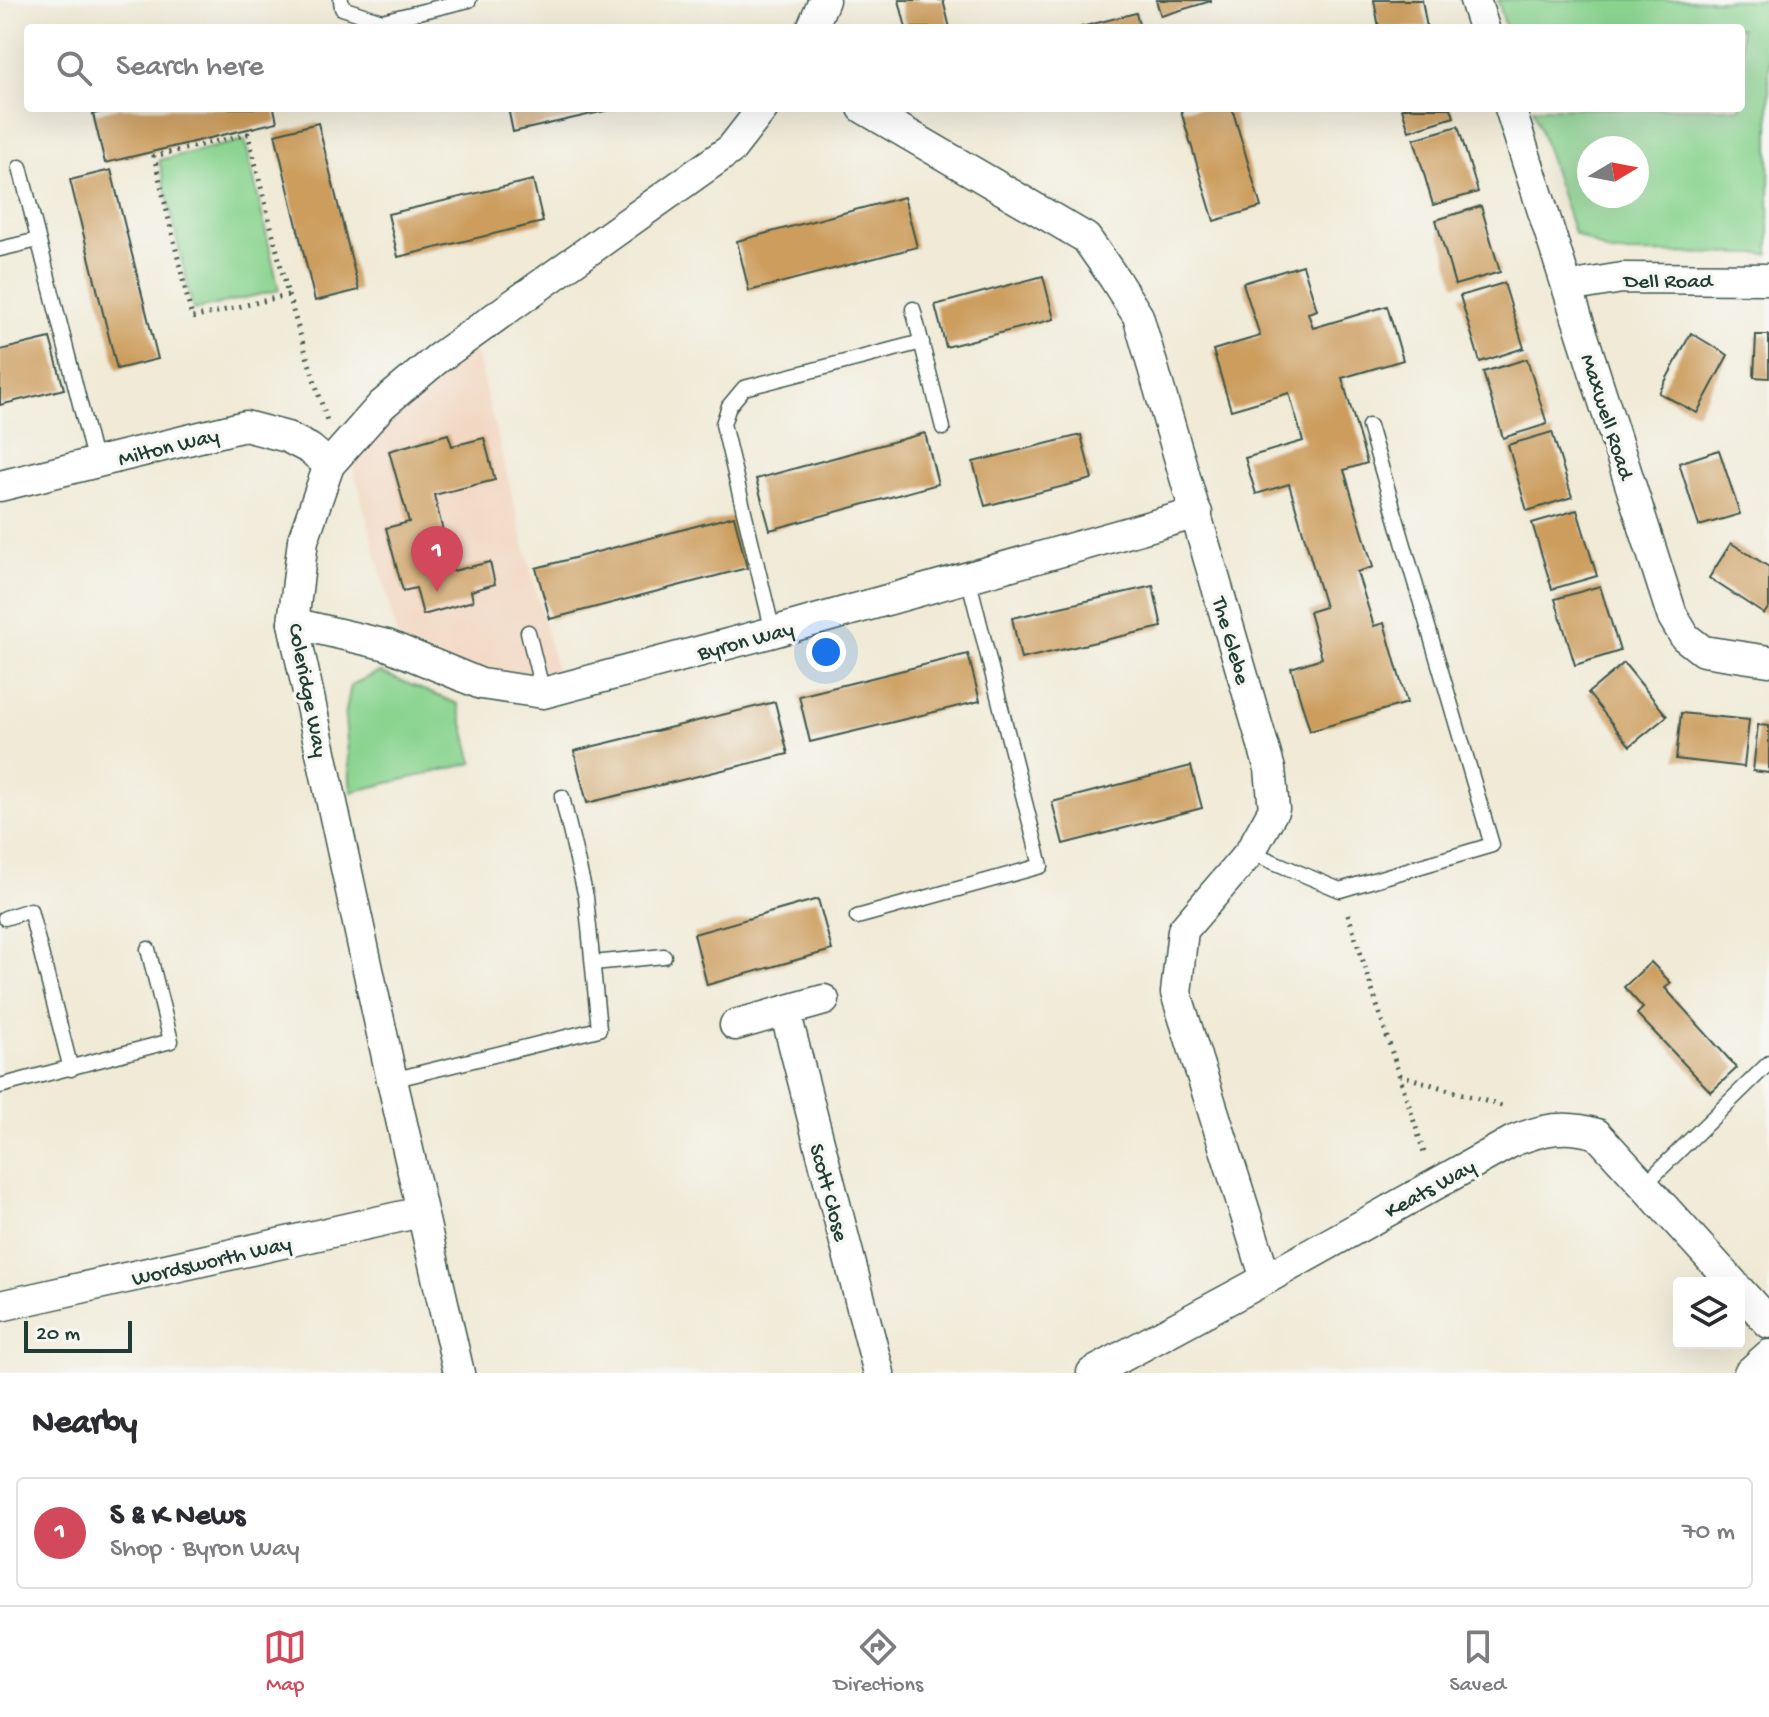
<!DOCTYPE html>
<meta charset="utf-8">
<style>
:root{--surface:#fff;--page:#f7f7f7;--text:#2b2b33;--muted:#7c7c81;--line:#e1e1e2;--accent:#d1495b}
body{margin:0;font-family:"Gochi Hand",sans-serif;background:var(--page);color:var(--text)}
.controls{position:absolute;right:24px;bottom:24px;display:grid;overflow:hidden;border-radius:8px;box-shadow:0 8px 32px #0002}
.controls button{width:72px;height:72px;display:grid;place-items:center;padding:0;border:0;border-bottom:2px solid var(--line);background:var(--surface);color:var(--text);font:40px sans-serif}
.compass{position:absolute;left:1577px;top:136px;width:72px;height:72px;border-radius:50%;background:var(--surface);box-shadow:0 8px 32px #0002;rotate:80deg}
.scale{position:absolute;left:24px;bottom:20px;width:108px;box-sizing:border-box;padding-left:8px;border:4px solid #1f3d34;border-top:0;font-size:22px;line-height:28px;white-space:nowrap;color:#1f3d34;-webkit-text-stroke:6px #f6f6f2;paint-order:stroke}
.you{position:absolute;left:826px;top:652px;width:28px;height:28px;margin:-20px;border:6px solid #fff;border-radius:50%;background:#1a73e8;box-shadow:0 0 0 12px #1a73e833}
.badge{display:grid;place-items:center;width:52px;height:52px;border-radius:50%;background:var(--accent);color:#fff;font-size:26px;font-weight:700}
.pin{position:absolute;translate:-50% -66px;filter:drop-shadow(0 2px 4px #0008)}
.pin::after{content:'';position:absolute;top:42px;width:28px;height:24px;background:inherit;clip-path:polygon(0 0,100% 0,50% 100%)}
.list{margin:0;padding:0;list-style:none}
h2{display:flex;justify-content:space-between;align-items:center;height:104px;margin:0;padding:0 32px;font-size:34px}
h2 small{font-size:26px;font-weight:400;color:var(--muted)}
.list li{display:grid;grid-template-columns:52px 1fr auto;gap:24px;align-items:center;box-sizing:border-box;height:112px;margin:0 16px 16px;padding:0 16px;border:2px solid var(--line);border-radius:8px}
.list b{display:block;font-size:30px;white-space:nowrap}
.list p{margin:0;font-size:26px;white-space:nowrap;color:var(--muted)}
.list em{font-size:26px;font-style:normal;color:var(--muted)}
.icon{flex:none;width:44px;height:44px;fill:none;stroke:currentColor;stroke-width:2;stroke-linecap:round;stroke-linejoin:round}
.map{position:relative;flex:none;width:1769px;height:1373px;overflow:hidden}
.search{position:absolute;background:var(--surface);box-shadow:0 8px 32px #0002;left:24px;right:24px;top:24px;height:88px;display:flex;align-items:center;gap:20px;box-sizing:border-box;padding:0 28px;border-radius:8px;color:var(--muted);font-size:30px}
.sheet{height:232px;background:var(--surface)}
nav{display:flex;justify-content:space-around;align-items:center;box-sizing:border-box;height:112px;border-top:2px solid var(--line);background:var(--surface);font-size:22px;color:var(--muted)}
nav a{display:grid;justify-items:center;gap:4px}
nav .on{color:var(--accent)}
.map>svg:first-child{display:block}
</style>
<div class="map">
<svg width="1769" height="1373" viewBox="0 0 1769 1373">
<rect width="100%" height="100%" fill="#f6f6f2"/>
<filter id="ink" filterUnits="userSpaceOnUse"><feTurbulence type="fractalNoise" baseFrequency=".0125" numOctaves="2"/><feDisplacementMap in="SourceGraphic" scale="16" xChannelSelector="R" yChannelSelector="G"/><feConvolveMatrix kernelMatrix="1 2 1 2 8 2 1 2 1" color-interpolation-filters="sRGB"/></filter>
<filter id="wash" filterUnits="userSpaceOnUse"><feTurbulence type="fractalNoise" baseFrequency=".006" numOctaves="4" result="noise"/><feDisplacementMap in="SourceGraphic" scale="32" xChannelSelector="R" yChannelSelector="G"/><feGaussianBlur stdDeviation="1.8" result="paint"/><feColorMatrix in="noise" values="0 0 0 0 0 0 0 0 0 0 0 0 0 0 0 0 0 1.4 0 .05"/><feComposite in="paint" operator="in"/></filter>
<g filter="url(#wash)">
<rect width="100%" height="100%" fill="#f0ead6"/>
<!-- built -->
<polygon fill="#f2d4be" points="473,340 559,682 484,679 398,640 350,454"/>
<!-- green -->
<g fill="#8ad490" stroke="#548862" stroke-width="2" fill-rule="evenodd">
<path d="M1498,0H1769V254L1610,253L1574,233L1533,108H1741V28H1506ZM1589,148H1637V196H1589Z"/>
<polygon points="245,140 279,290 193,310 159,160"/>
<polygon points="379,672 458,704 473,763 351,792 345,716 351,685"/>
</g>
<g id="blocks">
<!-- building -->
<g fill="#cc9d5d">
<polygon points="899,0 943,0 950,28 906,28"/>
<polygon points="1156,0 1211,0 1211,1 1161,16"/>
<polygon points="1374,0 1422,0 1427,28 1379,28"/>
<polygon points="1136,13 1140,28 1081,28 1081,27"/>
<polygon points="117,108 274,108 277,122 105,163 93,114"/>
<polygon points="508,108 614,108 614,109 513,132"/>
<polygon points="1180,108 1232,108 1261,207 1214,221"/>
<polygon points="1402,108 1451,108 1454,117 1409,131"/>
<polygon points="318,123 359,290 315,301 275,134"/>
<polygon points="1458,126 1478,192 1433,205 1414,139"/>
<polygon points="111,170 158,359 117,369 70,180"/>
<polygon points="533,180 543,222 398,257 388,214"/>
<polygon points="904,197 917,247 749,291 737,241"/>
<polygon points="1481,206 1500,272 1455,285 1436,220"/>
<polygon points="1303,265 1317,310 1308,313 1313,328 1387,306 1403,360 1342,378 1367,463 1344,470 1373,567 1357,572 1374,626 1384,623 1407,703 1310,731 1291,668 1322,658 1309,612 1325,607 1289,484 1256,494 1245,458 1303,441 1289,393 1231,410 1213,350 1260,336 1243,283"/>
<polygon points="1043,276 1054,319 946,347 935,305"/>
<polygon points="1504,283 1524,348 1480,362 1460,296"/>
<polygon points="1691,333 1728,355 1697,413 1659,393"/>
<polygon points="1756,335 1769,335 1769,378 1754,377"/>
<polygon points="50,338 64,389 0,405 0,350"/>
<polygon points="1527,359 1547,424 1503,438 1483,372"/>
<polygon points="1552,432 1572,497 1527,511 1508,445"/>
<polygon points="925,433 938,484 770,530 756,479"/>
<polygon points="448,434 452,446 484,438 495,480 434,495 453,571 490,562 495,584 471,591 473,601 423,615 416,588 403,591 386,528 409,522 389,451"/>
<polygon points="1081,435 1092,479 985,506 973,462"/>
<polygon points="1719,450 1740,514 1699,526 1679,463"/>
<polygon points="1577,510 1597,576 1552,589 1532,523"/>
<polygon points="734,516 747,568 550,619 536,568"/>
<polygon points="1731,543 1769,567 1769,607 1764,614 1709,578"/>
<polygon points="1153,586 1162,627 1021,659 1012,618"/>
<polygon points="1600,586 1620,651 1575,665 1555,599"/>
<polygon points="968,654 980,701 810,742 799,696"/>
<polygon points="1624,663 1667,716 1630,746 1588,693"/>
<polygon points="775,702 788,754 587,803 574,751"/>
<polygon points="1681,713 1749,720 1744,767 1676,759"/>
<polygon points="1758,725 1769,726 1769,773 1753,771"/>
<polygon points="1191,766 1202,808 1063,844 1052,802"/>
<polygon points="818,899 832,950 707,985 694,934"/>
<polygon points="1651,962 1671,983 1665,988 1737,1068 1711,1092 1637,1014 1643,1008 1624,987"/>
</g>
</g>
</g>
<g filter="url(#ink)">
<use href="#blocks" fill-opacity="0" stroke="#3e574c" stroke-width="2"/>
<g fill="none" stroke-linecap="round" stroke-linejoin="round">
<!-- service casing -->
<g stroke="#3e574c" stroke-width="17">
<g id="service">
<polyline points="341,0 342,8 382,21 469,0"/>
<polyline points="20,167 95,463"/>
<polyline points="0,249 38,240"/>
<polyline points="913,309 943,428"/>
<polyline points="528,632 543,693"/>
<polyline points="773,632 723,424 729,406 744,388 922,342"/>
<polyline points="1250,852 1340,890 1492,845 1369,426"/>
<polyline points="857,917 1041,866 968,577"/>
<polyline points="5,918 30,910 71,1069"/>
<polyline points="593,963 664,956"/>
<polyline points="392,1080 599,1029 586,897 562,797"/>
<polyline points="0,1086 171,1041 148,949"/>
<polyline points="1644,1185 1769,1063"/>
</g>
</g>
<!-- minor casing -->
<g stroke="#3e574c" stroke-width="33">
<g id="minor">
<polyline points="1475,0 1484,28"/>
<polyline points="812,28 824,0"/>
<polyline points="863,108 1086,238 1114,278 1138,316 1270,769 1274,809 1250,852 1183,930 1176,993 1266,1279"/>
<polyline points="1510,108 1672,615 1685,637 1703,651 1769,661"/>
<polyline points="1568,287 1622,278 1769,279"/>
<polyline points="0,486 245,426 287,437 310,449 329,465"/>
<polyline points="293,623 387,645 481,684 543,693 773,632 1197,513"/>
<polyline points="785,1011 879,1373"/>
<polyline points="735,1025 824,1000"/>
<polyline points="1739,1290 1769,1323"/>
<polyline points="0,1306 421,1212"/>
<polyline points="459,1373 392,1080 293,623 303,540 329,465 382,405 437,359 731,149 763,108"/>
<path d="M1092,1373L1266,1279L1513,1141C1543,1129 1566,1124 1597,1134L1733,1283"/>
<polyline points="1749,1373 1769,1355"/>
</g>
</g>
<!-- path -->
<g stroke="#3e574c" stroke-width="5" stroke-dasharray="2 6" stroke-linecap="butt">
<polyline points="288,295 192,318 154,156 248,134 288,295 327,421"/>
<polyline points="1348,914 1425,1156"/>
<polyline points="1400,1075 1505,1107"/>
</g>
<!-- service -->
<use href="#service" stroke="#fff" stroke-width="14"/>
<!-- minor -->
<use href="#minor" stroke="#fff" stroke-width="30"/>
</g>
</g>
<g text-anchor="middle" stroke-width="7" stroke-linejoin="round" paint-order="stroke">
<!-- street labels -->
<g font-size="22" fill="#1f3d34" stroke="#f6f6f2">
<text x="1668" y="287">Dell Road</text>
<text transform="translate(1609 416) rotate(72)" y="8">Maxwell Road</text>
<text transform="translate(168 445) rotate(-14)" y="8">Milton Way</text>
<text transform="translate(745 639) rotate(-15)" y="8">Byron Way</text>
<text transform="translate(1233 640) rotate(74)" y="8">The Glebe</text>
<text transform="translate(310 690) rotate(79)" y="8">Coleridge Way</text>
<text transform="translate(1429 1187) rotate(-29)" y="8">Keats Way</text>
<text transform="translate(831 1192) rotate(75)" y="8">Scott Close</text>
<text transform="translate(211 1259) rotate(-13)" y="8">Wordsworth Way</text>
</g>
</g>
</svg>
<div class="controls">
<button><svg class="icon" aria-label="layers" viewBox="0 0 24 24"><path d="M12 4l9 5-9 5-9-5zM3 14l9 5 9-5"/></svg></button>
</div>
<svg class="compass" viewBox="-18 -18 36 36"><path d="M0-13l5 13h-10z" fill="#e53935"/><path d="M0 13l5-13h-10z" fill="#7c7c81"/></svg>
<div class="scale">20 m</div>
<div class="you"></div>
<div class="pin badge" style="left:437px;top:592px">1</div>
<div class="search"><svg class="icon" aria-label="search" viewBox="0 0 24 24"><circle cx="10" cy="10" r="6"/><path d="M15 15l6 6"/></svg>Search here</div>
</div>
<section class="sheet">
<h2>Nearby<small></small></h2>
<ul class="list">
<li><span class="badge">1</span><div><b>S &amp; K News</b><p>Shop · Byron Way</p></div><em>70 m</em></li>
</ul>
</section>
<nav>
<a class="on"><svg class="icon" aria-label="map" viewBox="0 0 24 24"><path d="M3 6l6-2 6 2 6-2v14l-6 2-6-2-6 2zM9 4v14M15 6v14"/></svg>Map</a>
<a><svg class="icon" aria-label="directions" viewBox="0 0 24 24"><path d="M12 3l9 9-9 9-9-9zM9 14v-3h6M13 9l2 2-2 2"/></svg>Directions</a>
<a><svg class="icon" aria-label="saved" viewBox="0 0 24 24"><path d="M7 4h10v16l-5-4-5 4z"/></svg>Saved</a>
</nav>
